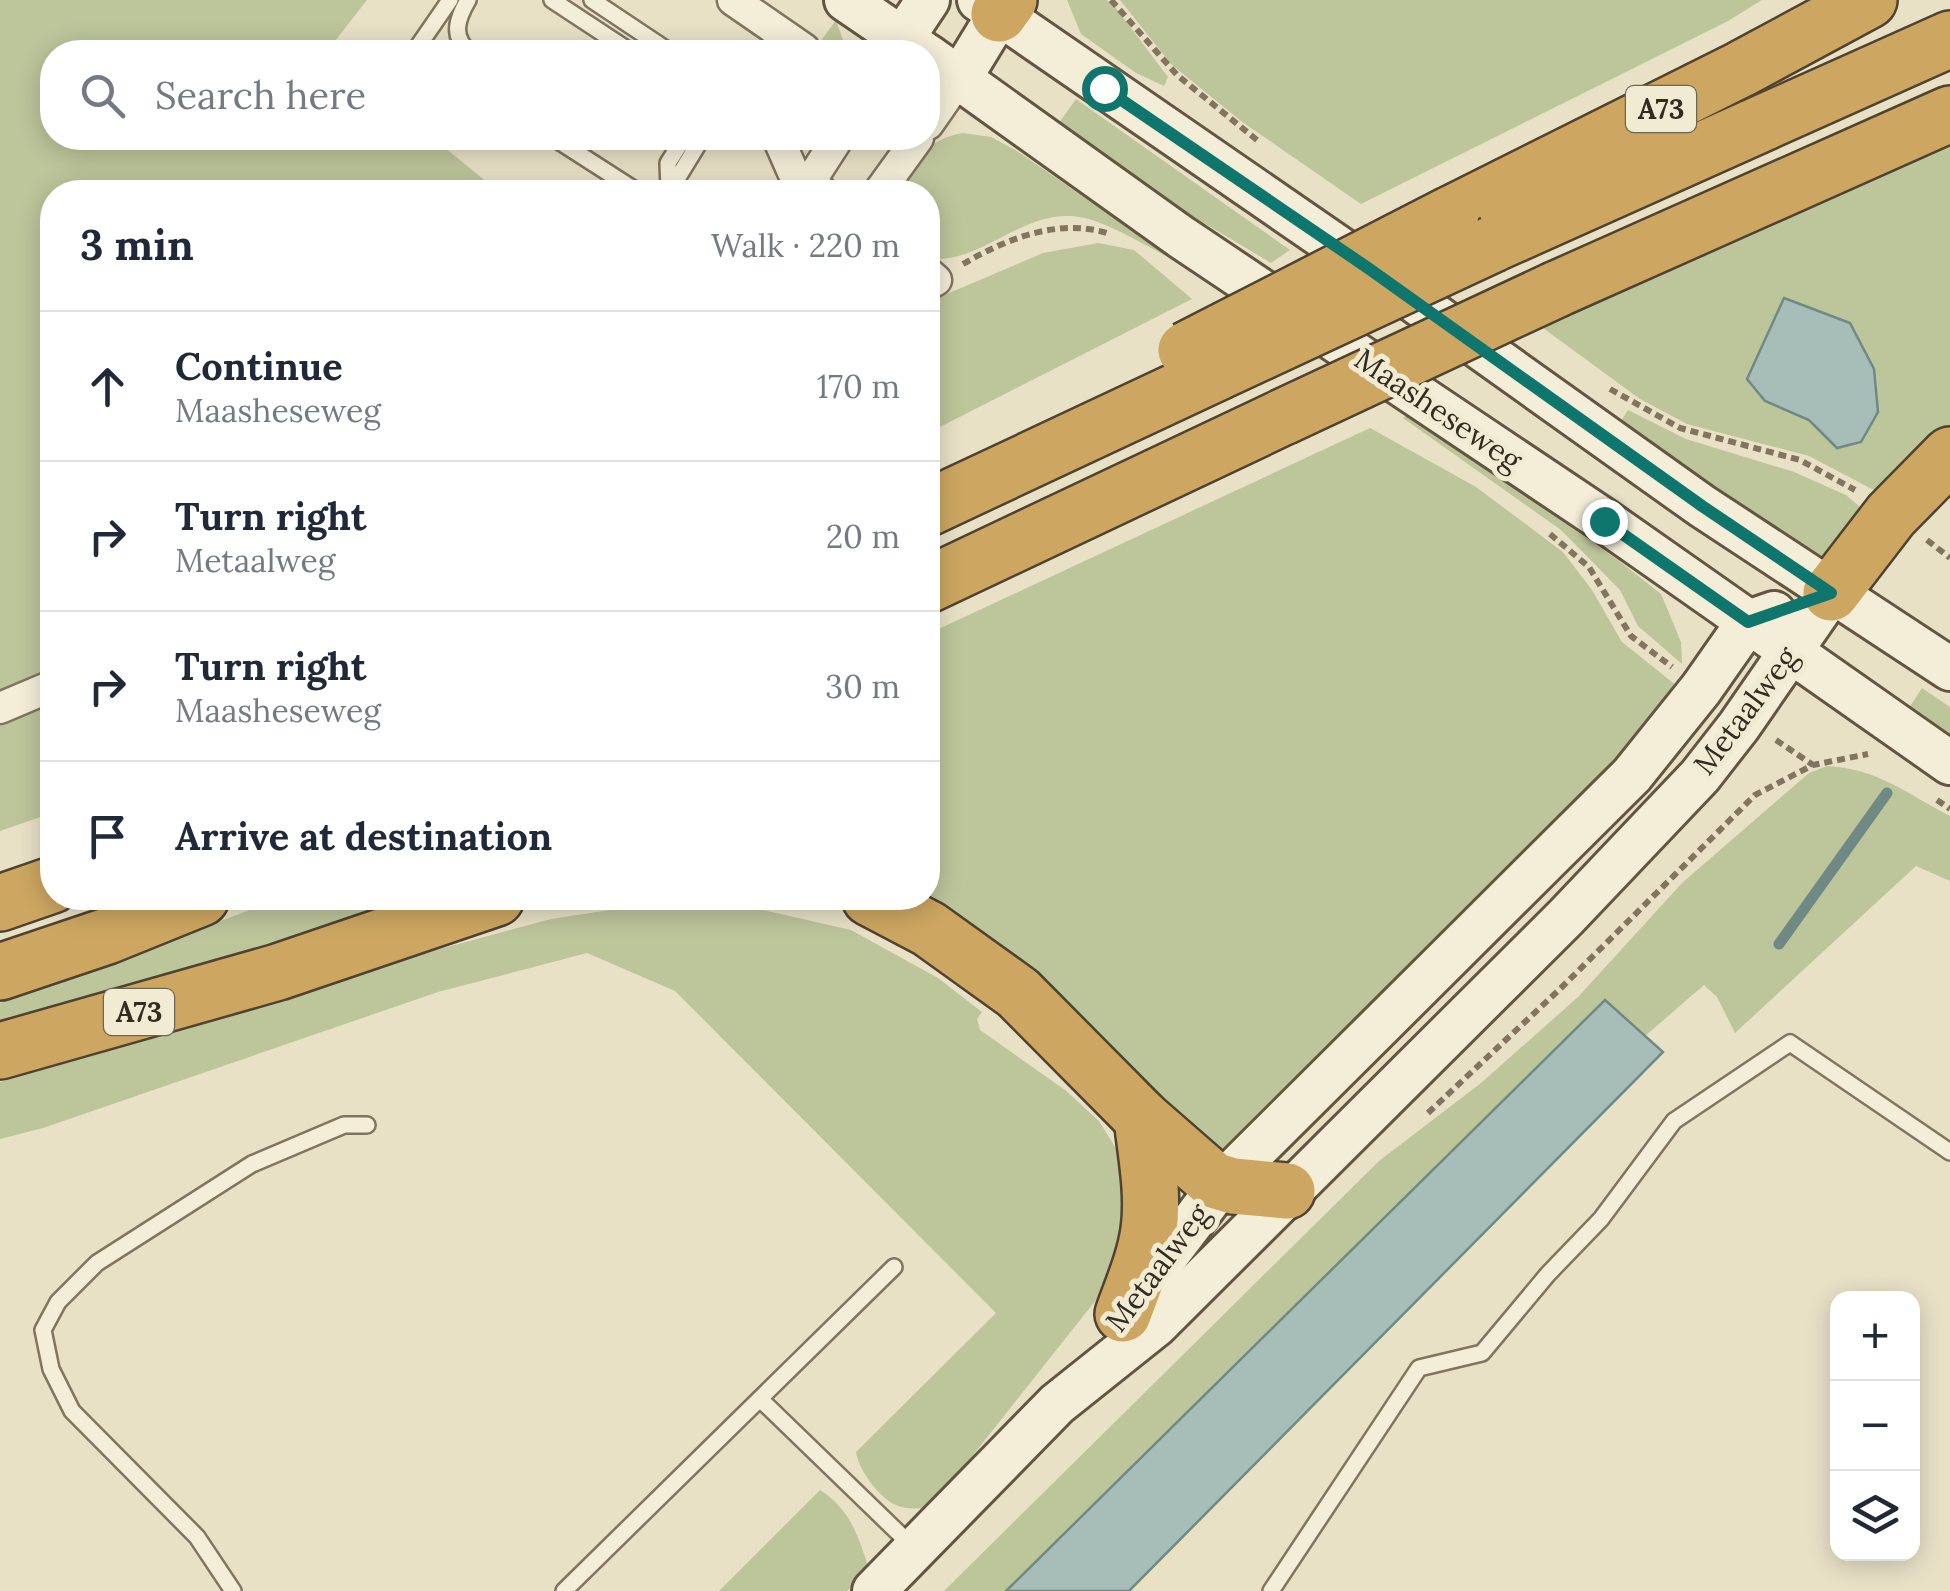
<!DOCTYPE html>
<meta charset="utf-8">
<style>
:root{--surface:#fff;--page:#f6f6f7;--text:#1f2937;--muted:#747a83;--line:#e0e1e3}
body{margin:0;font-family:Lora,serif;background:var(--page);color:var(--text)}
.controls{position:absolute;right:30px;bottom:30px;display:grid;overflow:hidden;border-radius:20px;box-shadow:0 5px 25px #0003}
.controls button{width:90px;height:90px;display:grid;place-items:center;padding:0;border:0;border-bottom:2px solid var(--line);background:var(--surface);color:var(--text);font:50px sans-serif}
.stop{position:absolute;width:30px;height:30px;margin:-22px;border:8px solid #0f766e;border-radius:50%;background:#fff}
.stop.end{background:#0f766e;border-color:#fff;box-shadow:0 2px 10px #0008}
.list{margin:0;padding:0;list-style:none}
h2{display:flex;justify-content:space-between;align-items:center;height:130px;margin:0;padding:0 40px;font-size:42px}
h2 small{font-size:32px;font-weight:400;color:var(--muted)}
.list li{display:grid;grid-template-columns:65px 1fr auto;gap:30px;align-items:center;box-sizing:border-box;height:150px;padding:0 40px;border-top:2px solid var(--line)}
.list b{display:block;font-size:38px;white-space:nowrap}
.list p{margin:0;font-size:32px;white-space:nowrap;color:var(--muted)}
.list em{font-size:32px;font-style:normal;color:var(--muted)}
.icon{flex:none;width:55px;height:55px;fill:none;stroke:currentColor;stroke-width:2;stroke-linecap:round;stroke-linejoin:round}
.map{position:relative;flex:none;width:1950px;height:1591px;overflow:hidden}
.search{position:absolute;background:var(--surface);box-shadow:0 5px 25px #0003;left:40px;top:40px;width:900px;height:110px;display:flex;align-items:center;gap:25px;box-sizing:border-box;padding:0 35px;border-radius:40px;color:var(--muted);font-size:38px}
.panel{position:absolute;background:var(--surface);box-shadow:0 5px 25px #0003;left:40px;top:180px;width:900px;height:730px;border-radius:40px}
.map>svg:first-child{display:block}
</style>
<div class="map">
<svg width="1950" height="1591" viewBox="0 0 1950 1591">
<rect width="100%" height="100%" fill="#e8e1c6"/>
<!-- green -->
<g fill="#bdc59b" fill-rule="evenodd">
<polygon points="0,0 367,0 328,50 330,52 52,52 52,138 433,138 499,192 52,192 52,813 0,831"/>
<polygon points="1067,0 1106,0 1112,3 1168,77 1164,86 1136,73 1081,34"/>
<polygon points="1120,0 1762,0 1728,21 1361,204 1241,121 1171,64"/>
<polygon points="836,20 847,52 813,52"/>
<polygon points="1076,99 1290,250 1271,263 1112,168 1056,127"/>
<path d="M1950,131V432L1889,498L1809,456L1687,424L1640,399L1543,328ZM1809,420L1861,442L1837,448Z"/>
<path d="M963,133L991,137L1017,151L1178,262C1153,250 1111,224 1085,218C1026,204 984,264 929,259L928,192H889C911,166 927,138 963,133Z"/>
<polygon points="1098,243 1134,250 1192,299 928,433 928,302 1043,253"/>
<polygon points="1628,410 1686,439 1794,472 1846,495 1874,519 1818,569 1718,506 1621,421"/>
<polygon points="1408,414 1618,560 1661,594 1681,642 1682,664 1638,626 1620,590 1561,530 1403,418"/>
<polygon points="1370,428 1476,487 1563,552 1592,590 1622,642 1677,686 1622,771 1224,1167 928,898 928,634"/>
<polygon points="1922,688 1950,707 1950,749 1903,717"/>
<path d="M1827,766C1879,769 1905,793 1950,816V881L1916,866L1735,1033L1717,997L1704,985L1645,1036L1604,1000L1006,1591H944L1379,1161L1481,1083L1578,997L1682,883L1809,773Z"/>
<polygon points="282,898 462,898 0,1043 0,1003"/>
<path d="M689,898H711L851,930L938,978L982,1012L977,1019L980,1030L1065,1090L1099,1121L1120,1155L1132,1189L1115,1276L931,1508C919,1508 906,1510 896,1505C879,1498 858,1469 856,1452L996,1313L675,991L587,953L438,992L43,1128L0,1139V1082L414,956L551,919Z"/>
<path d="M820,1490C850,1509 859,1537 869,1570L847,1591H719Z"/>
</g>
<!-- water -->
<g fill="#a7bdb8" stroke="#6f8a85" stroke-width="2.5">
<polygon points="1784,298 1850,323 1874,369 1878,412 1861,442 1837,448 1809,420 1765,401 1747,379"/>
<polygon points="1605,1000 1663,1052 1129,1591 1006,1591"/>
</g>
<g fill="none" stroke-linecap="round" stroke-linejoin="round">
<!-- stream -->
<polyline stroke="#6f8a85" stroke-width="11" points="1779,944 1887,793"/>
<!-- lane casing -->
<g stroke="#82745e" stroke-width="20">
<g id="lane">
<path d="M468,0C457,19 451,36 469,52"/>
<polyline points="552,0 631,52"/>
<polyline points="592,0 670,52"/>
<polyline points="430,52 419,45 450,0"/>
<polyline points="554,138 638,192"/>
<polyline points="669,190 668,163 684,138"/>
<polyline points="669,192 702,138"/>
<polyline points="760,1399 912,1546"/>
<polyline points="233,1591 197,1537 72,1411 51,1369 43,1330 58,1302 97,1263 252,1164 344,1125 367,1125"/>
<polyline points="564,1591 894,1267"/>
<polyline points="1271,1591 1419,1368 1482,1353 1548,1274 1601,1219 1674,1121 1790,1043 1950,1152"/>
</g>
</g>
<!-- street casing -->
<g stroke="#82745e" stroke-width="35">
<g id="street">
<polyline points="733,0 804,49 802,52"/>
<polyline points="928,124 960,78"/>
<polyline points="778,138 793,172 822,192"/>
<polyline points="809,183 838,138"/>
<polyline points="879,192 918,138"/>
<polyline points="928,273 936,280 928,284"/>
<polyline points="0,708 52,686"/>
</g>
</g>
<!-- secondary casing -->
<g stroke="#635541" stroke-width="48">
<g id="secondary">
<polyline points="846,0 922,52"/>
<polyline points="979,0 1368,268 1702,506 1950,669"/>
<polyline points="902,39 928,0"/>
<polyline points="928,56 1181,237 1605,521 1950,763"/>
<polyline points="960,78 999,14"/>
<polyline points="1140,1291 1222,1183 1632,775 1701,689 1748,622 1774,613"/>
<polyline points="874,1591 1057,1404 1156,1325 1566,917 1700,776 1739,726 1831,593"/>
</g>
</g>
<!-- highway casing -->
<g stroke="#504231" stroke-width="60">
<g id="highway">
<polyline points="999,14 1009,0"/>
<polyline points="1451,214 1741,69 1869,0"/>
<polyline points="1493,244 1950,39"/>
<polyline points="1557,289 1950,114"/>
<polyline points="928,508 1218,372"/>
<polyline points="928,585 1283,417"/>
<polyline points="1831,593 1891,515 1950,455"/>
<polyline points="870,898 929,929 1018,993 1142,1118 1213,1180 1233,1186 1287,1191"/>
<polyline points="0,903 52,885"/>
<polyline points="0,972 107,936 201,898"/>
<polyline points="0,1051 278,972 496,898"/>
<path d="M1123,1314C1133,1286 1145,1259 1149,1230C1154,1193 1146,1154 1142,1118"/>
</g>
</g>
<!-- path -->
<g stroke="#82745e" stroke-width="6" stroke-dasharray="8 5" stroke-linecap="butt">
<polyline points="1111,0 1177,75 1257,140"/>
<path d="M963,264C1006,239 1058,218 1107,233"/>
<polyline points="1610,389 1680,428 1800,460 1855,490"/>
<polyline points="1550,534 1589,567 1631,636 1672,667"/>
<polyline points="1927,540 1950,558"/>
<polyline points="1776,740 1813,765"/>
<polyline points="1937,800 1950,809"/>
<polyline points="1428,1113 1561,988 1755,795 1813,765 1868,754"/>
</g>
<!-- lane -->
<use href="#lane" stroke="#f4eed8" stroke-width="15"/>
<!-- street -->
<use href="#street" stroke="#f4eed8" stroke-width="30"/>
<!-- secondary -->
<use href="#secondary" stroke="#f4eed8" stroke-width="42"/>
<!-- highway -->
<use href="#highway" stroke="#cda761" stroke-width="55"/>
<!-- highway-bridge casing -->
<g stroke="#504231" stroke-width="60" stroke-linecap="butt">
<g id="highway-bridge">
<polyline points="1186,350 1451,214"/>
<polyline points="1218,372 1493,244"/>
<polyline points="1283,417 1557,289"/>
</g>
</g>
<!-- highway-bridge -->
<use href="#highway-bridge" stroke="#cda761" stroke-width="55"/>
</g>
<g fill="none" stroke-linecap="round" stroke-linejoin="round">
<!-- route -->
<polyline stroke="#0f766e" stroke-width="12" points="1104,88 1368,268 1702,506 1831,593 1748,622 1604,521"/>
</g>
<g text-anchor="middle" stroke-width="10" stroke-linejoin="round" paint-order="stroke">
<!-- shield labels -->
<g fill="#f1ebd4" stroke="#6d6556" stroke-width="2.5">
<rect x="1626" y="86" width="70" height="46" rx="8"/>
<rect x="104" y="989" width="70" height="46" rx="8"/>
</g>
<g font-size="28" font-weight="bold" fill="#342b20">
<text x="1661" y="119">A73</text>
<text x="139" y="1022">A73</text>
</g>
<!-- street labels -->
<g font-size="30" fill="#342b20" stroke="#f1ebd4">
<text transform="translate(1438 410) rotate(34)" y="10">Maasheseweg</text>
<text transform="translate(1746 711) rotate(-53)" y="10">Metaalweg</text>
<text transform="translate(1158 1268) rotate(-53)" y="10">Metaalweg</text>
</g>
</g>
</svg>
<div class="controls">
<button>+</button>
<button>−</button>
<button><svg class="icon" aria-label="layers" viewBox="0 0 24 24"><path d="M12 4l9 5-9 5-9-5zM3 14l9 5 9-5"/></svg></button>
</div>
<div class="stop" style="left:1104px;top:88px"></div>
<div class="stop end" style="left:1604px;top:521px"></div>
<div class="search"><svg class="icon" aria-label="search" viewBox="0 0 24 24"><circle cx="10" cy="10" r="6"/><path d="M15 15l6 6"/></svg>Search here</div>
<section class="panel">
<h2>3 min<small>Walk · 220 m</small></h2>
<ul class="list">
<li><svg class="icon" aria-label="ahead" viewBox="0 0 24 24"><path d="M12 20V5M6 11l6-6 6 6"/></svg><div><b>Continue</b><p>Maasheseweg</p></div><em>170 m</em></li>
<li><svg class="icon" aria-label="right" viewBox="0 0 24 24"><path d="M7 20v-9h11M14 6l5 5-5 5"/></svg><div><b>Turn right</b><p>Metaalweg</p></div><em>20 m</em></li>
<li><svg class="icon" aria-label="right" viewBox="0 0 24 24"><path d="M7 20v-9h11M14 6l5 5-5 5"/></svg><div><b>Turn right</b><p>Maasheseweg</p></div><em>30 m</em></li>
<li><svg class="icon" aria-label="arrive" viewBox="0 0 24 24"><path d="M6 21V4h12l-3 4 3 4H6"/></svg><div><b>Arrive at destination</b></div></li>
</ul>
</section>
</div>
